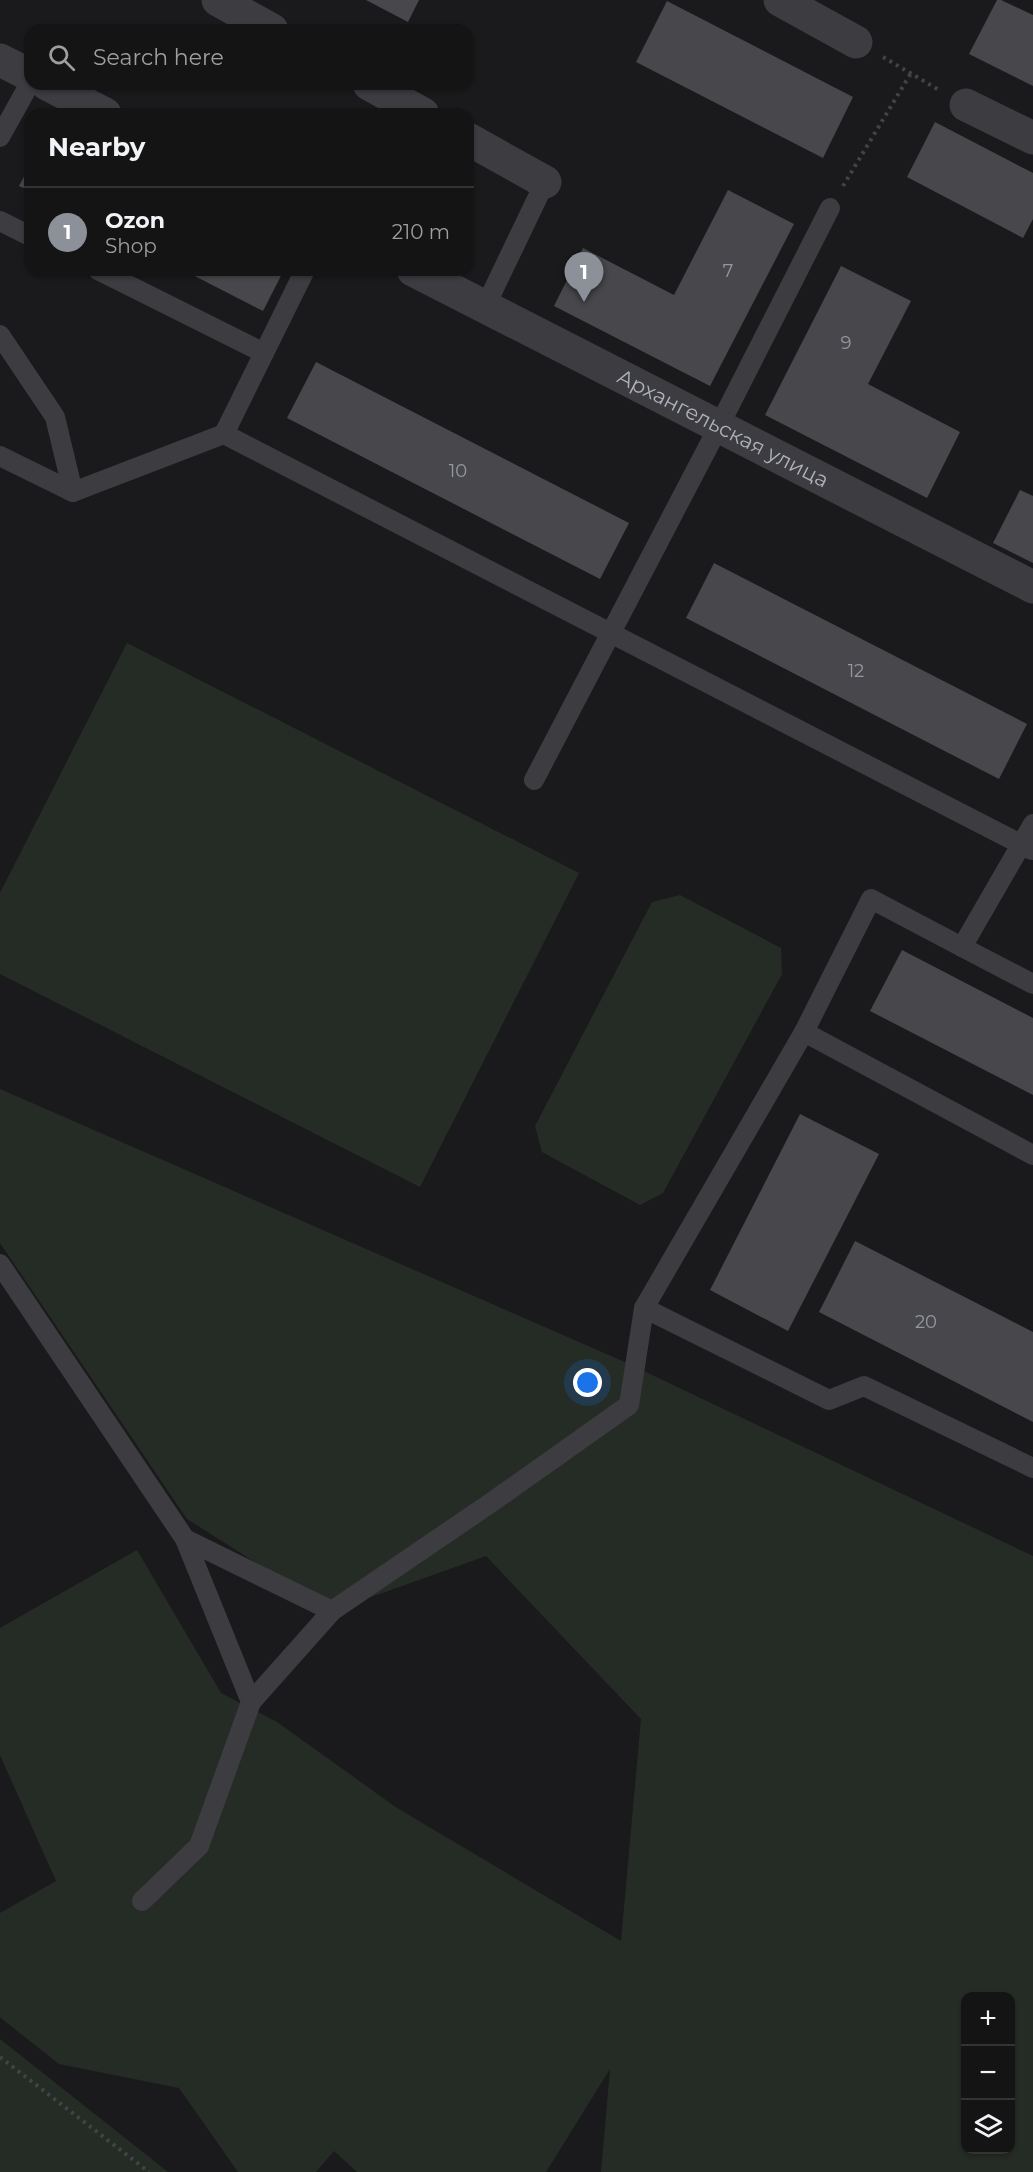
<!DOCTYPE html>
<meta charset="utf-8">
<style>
:root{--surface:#141415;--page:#212122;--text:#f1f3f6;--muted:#9d9ea0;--line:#333334;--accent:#8c9099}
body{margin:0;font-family:Montserrat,sans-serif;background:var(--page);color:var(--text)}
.controls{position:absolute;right:18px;bottom:18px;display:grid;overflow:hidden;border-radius:12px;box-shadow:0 2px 4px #0004}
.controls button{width:54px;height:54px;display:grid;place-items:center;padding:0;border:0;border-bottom:2px solid var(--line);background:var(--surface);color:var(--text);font:30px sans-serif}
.you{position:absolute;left:588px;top:1383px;width:21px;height:21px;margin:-15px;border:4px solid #fff;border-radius:50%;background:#1a73e8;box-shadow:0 0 0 9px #1a73e833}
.badge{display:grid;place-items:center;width:39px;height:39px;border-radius:50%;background:var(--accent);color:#fff;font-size:20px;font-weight:700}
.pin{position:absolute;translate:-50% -50px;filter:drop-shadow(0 2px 3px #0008)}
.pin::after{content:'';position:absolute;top:32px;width:21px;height:18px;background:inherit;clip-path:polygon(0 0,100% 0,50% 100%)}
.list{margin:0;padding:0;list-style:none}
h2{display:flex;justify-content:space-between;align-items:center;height:78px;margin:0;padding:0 24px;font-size:26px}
h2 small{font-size:20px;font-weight:400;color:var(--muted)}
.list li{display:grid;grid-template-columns:39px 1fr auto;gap:18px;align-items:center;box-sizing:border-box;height:90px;padding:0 24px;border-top:2px solid var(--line)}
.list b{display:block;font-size:22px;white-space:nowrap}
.list p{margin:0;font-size:20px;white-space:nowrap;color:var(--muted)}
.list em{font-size:20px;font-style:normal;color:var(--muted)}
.icon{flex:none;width:33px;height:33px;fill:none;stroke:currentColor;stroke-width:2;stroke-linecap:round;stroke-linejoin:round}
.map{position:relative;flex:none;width:1033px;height:2172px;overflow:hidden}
.search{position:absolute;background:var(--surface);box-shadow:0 2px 4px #0004;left:24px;top:24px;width:450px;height:66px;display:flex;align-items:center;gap:15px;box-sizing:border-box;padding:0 21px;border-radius:18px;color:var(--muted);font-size:22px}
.panel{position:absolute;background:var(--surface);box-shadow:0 2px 4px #0004;left:24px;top:108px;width:450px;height:168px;border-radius:18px}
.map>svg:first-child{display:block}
</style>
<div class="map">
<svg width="1033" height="2172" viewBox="0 0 1033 2172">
<rect width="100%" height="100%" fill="#1a1a1c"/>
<!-- green -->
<g fill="#252c26" fill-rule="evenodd">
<polygon points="127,643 579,873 420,1187 0,974 0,893"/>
<polygon points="680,895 781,948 782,974 663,1193 640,1205 542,1152 535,1126 652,902"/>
<path d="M0,1089L627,1363L1033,1556V2172H601L610,2069L546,2172H357L334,2151L316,2172H238L179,2088L59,2064L2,2019L0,2017V1913L56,1881L0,1755V1628L137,1550L221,1693L277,1722L397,1808L621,1941L641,1719L486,1556L332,1611L187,1519L0,1243ZM966,1996H1010V2150H966Z"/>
<polygon points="0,2039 168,2172 0,2172"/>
</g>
<!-- building -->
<g fill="#48484c">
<polygon points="366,0 419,0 408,22"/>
<polygon points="997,0 1001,0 1033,15 1033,86 969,54"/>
<polygon points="667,1 853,97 823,158 636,62"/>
<polygon points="935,122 1033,173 1033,219 1023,238 907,177"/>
<polygon points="30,165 30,191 19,186"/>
<polygon points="728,190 794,224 710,386 554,306 583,248 674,295"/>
<polygon points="841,266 911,301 868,384 960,432 927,498 765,415"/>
<polygon points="183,270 284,270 263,311"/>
<polygon points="316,362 629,523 600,579 287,418"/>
<polygon points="1020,490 1033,496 1033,563 993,543"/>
<polygon points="714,563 1027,724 999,779 686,618"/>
<polygon points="902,950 1033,1018 1033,1095 870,1011"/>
<polygon points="800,1114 879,1154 788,1331 710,1290"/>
<polygon points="855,1241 1033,1332 1033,1422 819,1312"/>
</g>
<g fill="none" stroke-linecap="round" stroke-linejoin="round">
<!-- path -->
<g stroke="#424348" stroke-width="4" stroke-dasharray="3 4.5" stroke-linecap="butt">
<polyline points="883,57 939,90"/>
<polyline points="843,186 911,73"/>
<polyline points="0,2057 149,2172"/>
</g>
<!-- service -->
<g stroke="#3c3c41" stroke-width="20">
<polyline points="0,137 30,83"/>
<polyline points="0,221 30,236"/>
<polyline points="98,270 264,353"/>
<polyline points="305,270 224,434 1032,850"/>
<polyline points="486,305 545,182"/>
<polyline points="0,335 55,417 73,492"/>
<polyline points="0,456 73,492 224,434"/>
<polyline points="534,780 719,426 830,208"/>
<polyline points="1033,824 962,947 871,899 804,1032 644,1308 829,1400 864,1386 1033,1468"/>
<polyline points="962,947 1033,984"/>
<polyline points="804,1032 1033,1155"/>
<polyline points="0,1264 185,1539 251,1702 199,1846 142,1901"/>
<polyline points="185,1539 332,1611"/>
<polyline points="251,1702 332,1611 492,1502 629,1405 644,1308"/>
</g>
<!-- minor -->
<g stroke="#3c3c41" stroke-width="33">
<polyline points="218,0 272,30"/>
<polyline points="780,0 856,42"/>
<polyline points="0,60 30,75"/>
<polyline points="47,84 105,114"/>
<polyline points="369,84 423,114"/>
<polyline points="966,105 1033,138"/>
<polyline points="468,139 545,182"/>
<path id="s1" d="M413,270L1033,587"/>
</g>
</g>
<g text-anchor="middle" stroke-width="4.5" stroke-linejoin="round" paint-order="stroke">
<!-- number labels -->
<g font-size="18" fill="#94989e">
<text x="728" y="277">7</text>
<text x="846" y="349">9</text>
<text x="458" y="477">10</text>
<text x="856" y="677">12</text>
<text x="926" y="1328">20</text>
</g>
<!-- street labels -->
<g font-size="21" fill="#aeb2ba" stroke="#151517">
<text dy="7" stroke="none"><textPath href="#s1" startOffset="348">Архангельская улица</textPath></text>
</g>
</g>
</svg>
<div class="controls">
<button>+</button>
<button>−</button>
<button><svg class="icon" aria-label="layers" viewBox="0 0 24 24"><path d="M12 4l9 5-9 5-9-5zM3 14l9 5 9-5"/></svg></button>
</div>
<div class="you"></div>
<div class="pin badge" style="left:584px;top:302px">1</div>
<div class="search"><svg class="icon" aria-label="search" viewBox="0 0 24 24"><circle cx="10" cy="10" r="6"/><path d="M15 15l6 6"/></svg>Search here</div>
<section class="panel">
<h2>Nearby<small></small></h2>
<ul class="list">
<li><span class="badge">1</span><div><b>Ozon</b><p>Shop</p></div><em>210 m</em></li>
</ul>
</section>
</div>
